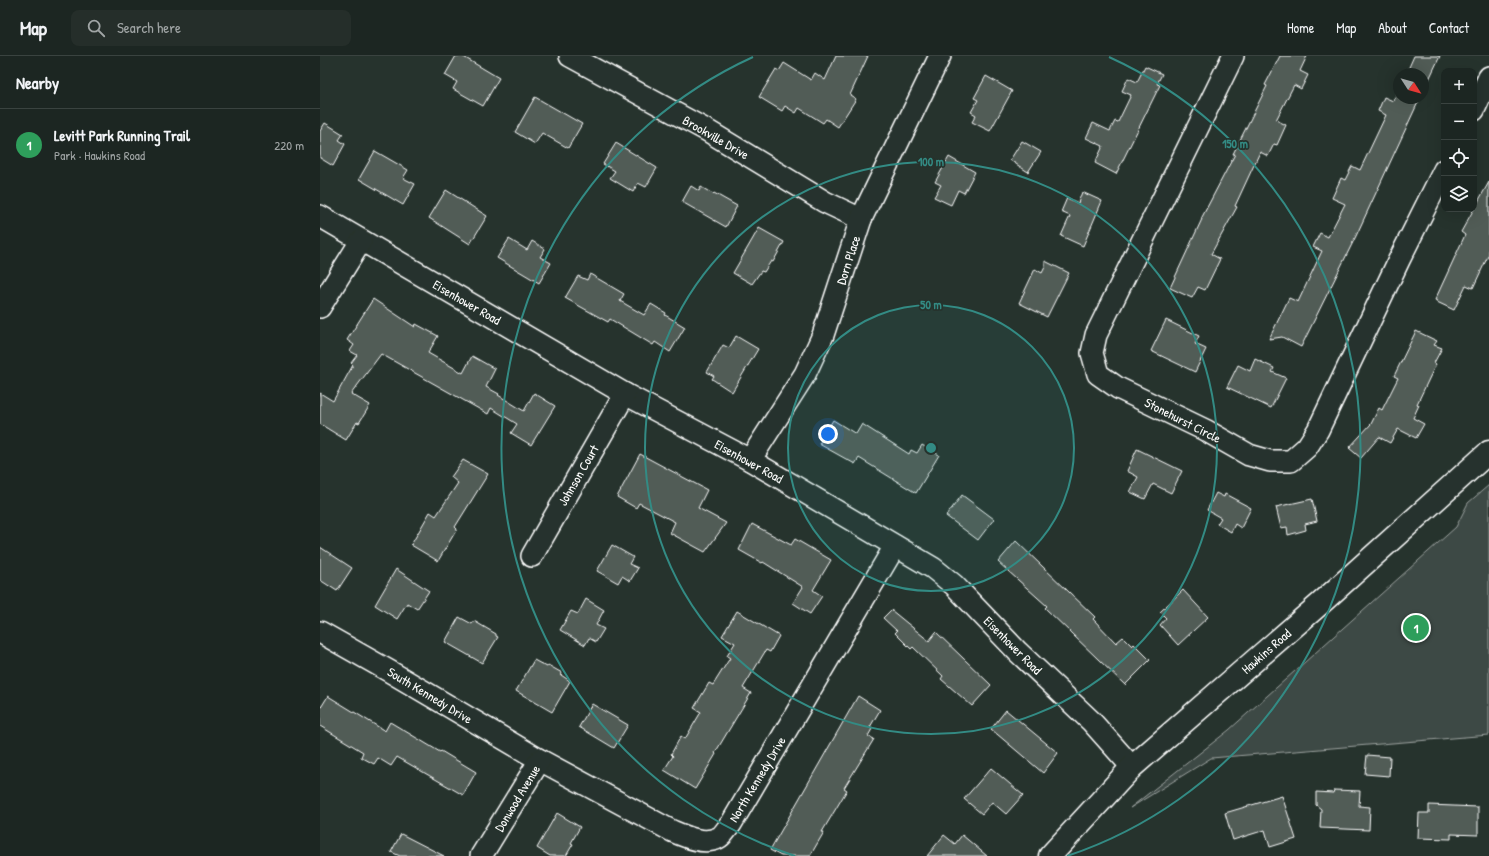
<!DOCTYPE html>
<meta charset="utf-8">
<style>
:root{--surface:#1c2622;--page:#252e2a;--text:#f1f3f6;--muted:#a0a5a5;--line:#3a4340;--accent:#8bbbb9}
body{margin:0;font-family:"Patrick Hand",sans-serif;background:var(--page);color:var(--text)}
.controls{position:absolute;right:12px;top:12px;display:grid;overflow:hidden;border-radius:8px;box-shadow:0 4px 16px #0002}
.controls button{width:36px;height:36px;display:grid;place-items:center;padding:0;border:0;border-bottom:1px solid var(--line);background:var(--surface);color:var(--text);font:20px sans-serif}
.compass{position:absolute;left:1073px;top:12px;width:36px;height:36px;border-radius:50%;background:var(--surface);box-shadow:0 4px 16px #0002;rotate:126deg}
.you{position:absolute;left:508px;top:378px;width:14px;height:14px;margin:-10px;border:3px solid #fff;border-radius:50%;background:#1a73e8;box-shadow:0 0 0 6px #1a73e833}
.badge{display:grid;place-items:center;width:26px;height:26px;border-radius:50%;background:var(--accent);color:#fff;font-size:13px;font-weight:700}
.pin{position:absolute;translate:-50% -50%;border:2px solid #fff;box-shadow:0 1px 4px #0006}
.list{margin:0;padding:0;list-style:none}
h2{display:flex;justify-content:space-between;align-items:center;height:52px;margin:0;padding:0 16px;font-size:17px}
h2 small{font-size:13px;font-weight:400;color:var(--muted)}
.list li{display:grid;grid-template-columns:26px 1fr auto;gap:12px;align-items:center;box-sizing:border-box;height:72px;padding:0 16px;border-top:1px solid var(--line)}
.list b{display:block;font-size:15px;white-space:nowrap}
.list p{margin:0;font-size:13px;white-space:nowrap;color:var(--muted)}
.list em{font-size:13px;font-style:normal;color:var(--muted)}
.icon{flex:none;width:22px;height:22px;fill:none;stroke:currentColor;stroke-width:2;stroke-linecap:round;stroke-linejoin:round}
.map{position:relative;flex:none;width:1169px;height:800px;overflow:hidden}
header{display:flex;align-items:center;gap:24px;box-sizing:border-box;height:56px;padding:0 20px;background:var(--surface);border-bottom:1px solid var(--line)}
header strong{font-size:19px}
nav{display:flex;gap:22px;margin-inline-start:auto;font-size:14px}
.search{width:280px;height:36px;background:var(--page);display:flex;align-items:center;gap:10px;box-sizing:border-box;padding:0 14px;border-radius:8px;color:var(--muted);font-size:15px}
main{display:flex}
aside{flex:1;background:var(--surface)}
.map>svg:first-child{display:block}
</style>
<header>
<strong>Map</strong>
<div class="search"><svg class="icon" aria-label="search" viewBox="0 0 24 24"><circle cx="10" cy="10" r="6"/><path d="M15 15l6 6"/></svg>Search here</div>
<nav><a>Home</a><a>Map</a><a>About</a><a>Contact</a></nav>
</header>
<main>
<aside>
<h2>Nearby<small></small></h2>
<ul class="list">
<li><span class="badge" style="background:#2e9e5b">1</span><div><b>Levitt Park Running Trail</b><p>Park · Hawkins Road</p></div><em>220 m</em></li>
</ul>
</aside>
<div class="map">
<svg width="1169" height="800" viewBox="0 0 1169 800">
<rect width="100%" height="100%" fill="#26332d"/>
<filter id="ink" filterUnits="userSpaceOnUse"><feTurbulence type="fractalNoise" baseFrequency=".025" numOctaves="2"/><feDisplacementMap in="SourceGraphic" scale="8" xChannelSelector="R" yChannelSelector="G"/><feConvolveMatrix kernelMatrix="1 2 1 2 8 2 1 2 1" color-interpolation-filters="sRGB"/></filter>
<g filter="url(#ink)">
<!-- green -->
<polygon fill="#3e4944" stroke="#9ea4a2" points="1169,429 1169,679 891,702 810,752 909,674 1136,471 1148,447"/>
<!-- building -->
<g fill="#515c57" stroke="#fff">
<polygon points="136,0 142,0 179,22 163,50 133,33 137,26 125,19"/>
<polygon points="516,0 548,0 530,39 536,43 518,71 506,63 503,67 479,52 476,57 465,50 462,55 439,41 456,13 459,15 464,7 491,24 495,17 505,24"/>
<polygon points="960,0 987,0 980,15 988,19 981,33 974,29 956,64 966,69 957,89 954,88 948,100 940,96 915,150 917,151 891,198 900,203 885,234 878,231 872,242 850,232 882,163 881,163 915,98 913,98 947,30 945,29"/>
<polygon points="1094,0 1120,0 1103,36 1103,18 1086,18"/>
<polygon points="825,10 842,18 837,28 840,29 796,118 775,107 783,90 766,82 773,67 790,75 795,65 798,66 811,39 802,35 808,22 817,26"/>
<polygon points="666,20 692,35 670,75 652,66 656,59 651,56 658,44 654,42"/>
<polygon points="1079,33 1079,42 1100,42 1036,180 981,291 962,281 949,283 969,242 978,246 1002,195 993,191 1000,177 1008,181 1025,148 1012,142 1021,122 1025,124 1032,110 1040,114 1066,59 1058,55 1064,41 1073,45"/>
<polygon points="215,41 262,68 248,92 222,77 215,88 195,76"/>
<polygon points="5,67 23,78 19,84 25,88 13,110 0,102 0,75"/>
<polygon points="702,85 721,96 708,116 690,104"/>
<polygon points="296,87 337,112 326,131 318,127 313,136 290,122 295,115 283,108"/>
<polygon points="55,95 88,114 83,122 95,128 83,149 39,123"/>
<polygon points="629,101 655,116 644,137 638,134 631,149 614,141 621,129 615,126"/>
<polygon points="1169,126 1169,198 1153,232 1146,229 1134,254 1117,246 1117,245 1115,244 1145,179 1141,176"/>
<polygon points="371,130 379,135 381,131 393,138 394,137 417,150 406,171 362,146"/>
<polygon points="126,134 167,160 150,188 109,162"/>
<polygon points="762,136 782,145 763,190 741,180 750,160 741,156 747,142 758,147"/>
<polygon points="439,172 464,186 453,206 451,205 444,216 441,215 432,228 413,217"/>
<polygon points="189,183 207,194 212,185 225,193 220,201 231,207 219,227 177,202"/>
<polygon points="725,205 749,217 727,261 699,247 715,213 722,217 725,211"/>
<polygon points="270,218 304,238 300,245 324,259 331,248 346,257 345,259 365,271 350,296 335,286 333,289 290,263 288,266 245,242 258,220 267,224"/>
<polygon points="53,243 95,271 96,268 118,280 108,297 143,317 152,300 175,313 166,331 179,338 178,339 204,355 214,337 235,350 211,389 191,377 197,368 171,352 168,358 61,298 31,338 50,349 39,367 37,366 26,384 0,368 0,337 13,345 33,309 31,307 37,299 30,295 34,289 27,284"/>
<polygon points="846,264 879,280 875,288 886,293 875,316 831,295"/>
<polygon points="1096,275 1117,285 1114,289 1122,292 1114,307 1116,308 1097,348 1099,349 1093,362 1104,368 1096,382 1078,373 1070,387 1059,381 1041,402 1029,392 1051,368 1059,352 1062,354 1078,322 1074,320"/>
<polygon points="416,280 438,293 412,336 392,323 394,320 387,316 403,289 409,292"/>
<polygon points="935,303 954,312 952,316 966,322 951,352 907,331 918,309 930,315"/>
<polygon points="513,364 536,378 542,368 589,398 591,394 597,397 602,389 619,399 596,437 539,402 535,408 499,388"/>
<polygon points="817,393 862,415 851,437 833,428 825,443 810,436 818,421 807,415"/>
<polygon points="320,398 387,434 378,452 406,467 385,496 350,477 355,466 319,447 316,452 297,441"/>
<polygon points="143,404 168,418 135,471 137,473 118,505 91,489 110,456 116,460 138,427 131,421"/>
<polygon points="896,437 904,441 905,438 931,452 921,472 915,468 911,476 897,468 901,462 887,454"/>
<polygon points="642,439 674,463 658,484 626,460"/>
<polygon points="992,443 997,465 985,468 986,474 968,479 967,471 961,472 956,451"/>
<polygon points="432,468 471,489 475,483 511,504 493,534 502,540 490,558 473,547 483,531 443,506 442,507 419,494"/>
<polygon points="696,485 775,561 773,563 796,587 803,581 812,590 814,588 830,604 805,629 725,552 727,550 678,506"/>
<polygon points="292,489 313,501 309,508 318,512 310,525 302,520 298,527 277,515"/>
<polygon points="0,491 32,512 17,535 0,524"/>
<polygon points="76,513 109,535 97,553 87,547 77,563 55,549"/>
<polygon points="863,534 888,561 858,589 840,569 846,562 840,556"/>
<polygon points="266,543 284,554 276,569 284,573 276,586 269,582 265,589 240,574 251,555 258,558"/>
<polygon points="571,554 609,585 616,576 671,629 652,650 621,623 623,620 593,591 591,593 575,577 577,575 563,562"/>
<polygon points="417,555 459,580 450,596 446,594 423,632 431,637 395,697 396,698 375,733 344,714 353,700 351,698 361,680 365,683 381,656 374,652 389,627 393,629 410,602 407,600 415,587 402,580"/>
<polygon points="139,561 152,568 154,565 176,578 176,580 178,581 162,607 125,586"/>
<polygon points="214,604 227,611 228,609 242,617 241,619 250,625 232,656 196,635"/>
<polygon points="8,640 65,675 70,666 120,696 121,695 156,716 143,739 77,701 71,710 58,702 54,708 41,701 43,696 0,670 0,653"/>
<polygon points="538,640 560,654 550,671 552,673 548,680 554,683 524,732 527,734 502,776 504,776 490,800 461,800 450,794"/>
<polygon points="272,648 308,669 294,692 259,671"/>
<polygon points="686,654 738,697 723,717 671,673"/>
<polygon points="1047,699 1070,701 1069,720 1045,718"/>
<polygon points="671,712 703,739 686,758 672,746 662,758 644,743"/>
<polygon points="1014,734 1040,735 1039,750 1050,751 1049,774 1000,772 1001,753 996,749 996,736 1013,737"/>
<polygon points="962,740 976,783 950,791 945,774 913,784 905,757"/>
<polygon points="1109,749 1158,751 1158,779 1131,778 1131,783 1098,782 1099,757 1109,757"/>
<polygon points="237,757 260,771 251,787 253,788 246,800 230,800 217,792"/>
<polygon points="81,778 124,800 80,800 71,796"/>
<polygon points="624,779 635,788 642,779 667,800 607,800"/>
</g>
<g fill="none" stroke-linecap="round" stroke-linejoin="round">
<!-- street casing -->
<g stroke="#fff" stroke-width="24">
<g id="street">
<polyline points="250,0 388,75 505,146 541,163"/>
<polyline points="913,0 776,279 772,297 778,318 798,332 885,374 929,399 950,405 971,405 987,391 998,374 1079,204 1124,114"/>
<polyline points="1154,54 1169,21"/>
<polyline points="0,160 305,338 430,404 613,512 634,529 698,596 771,665 812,711"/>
<polyline points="0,251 41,185"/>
<polyline points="430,404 485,318 503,279 541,163 620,0"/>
<polyline points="212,500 305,338"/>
<path d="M0,576L69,615L220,704L352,775C366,781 384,789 398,782C403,780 407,772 411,768L575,490"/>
<polyline points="161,800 220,704"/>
</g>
</g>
<!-- secondary casing -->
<g stroke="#fff" stroke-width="25">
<polyline id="secondary" points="730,800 812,711 1001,547 1169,396"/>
</g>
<!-- street -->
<use href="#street" stroke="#26332d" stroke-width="21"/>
<!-- secondary -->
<use href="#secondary" stroke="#26332d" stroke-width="22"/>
</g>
</g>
<!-- distance rings -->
<circle cx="611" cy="392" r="143" fill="#338b84" fill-opacity=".12"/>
<g fill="none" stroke="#338b84" stroke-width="2">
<circle cx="611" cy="392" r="143"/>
<circle cx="611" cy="392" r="286"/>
<path d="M475 800A430 430 0 0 1 433 1M789 1A430 430 0 0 1 747 800"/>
</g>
<g text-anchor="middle" stroke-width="3.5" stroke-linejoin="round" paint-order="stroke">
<!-- street labels -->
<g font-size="13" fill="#fff" stroke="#26332d">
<text transform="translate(396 81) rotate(30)" y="5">Brookville Drive</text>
<text transform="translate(528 204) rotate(-72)" y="5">Dorn Place</text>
<text transform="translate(147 246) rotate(30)" y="5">Eisenhower Road</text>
<text transform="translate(863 364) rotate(27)" y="5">Stonehurst Circle</text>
<text transform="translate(429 405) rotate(29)" y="5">Eisenhower Road</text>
<text transform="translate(258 419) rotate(-60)" y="5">Johnson Court</text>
<text transform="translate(693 589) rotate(45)" y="5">Eisenhower Road</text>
<text transform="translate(946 595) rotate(-41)" y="5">Hawkins Road</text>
<text transform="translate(110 639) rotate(31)" y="5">South Kennedy Drive</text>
<text transform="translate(437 723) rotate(-59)" y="5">North Kennedy Drive</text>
<text transform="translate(197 742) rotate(-59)" y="5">Donwood Avenue</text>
</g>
</g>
<circle cx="611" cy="392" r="6" fill="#338b84" stroke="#26332d" stroke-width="2"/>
<g font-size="12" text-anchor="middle" font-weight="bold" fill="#338b84" stroke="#26332d" stroke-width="3.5" stroke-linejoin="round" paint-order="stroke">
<text x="915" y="92">150 m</text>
<text x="611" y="110">100 m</text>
<text x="611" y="253">50 m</text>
</g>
</svg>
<div class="controls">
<button>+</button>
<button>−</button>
<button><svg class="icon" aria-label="locate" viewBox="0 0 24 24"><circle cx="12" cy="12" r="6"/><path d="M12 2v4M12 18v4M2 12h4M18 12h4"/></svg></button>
<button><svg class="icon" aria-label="layers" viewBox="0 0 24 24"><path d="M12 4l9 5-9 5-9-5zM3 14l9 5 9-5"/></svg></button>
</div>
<svg class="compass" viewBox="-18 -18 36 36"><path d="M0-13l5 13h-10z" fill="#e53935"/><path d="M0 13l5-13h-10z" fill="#a0a5a5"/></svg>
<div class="you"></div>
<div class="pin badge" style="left:1096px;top:572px;background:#2e9e5b">1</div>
</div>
</main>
